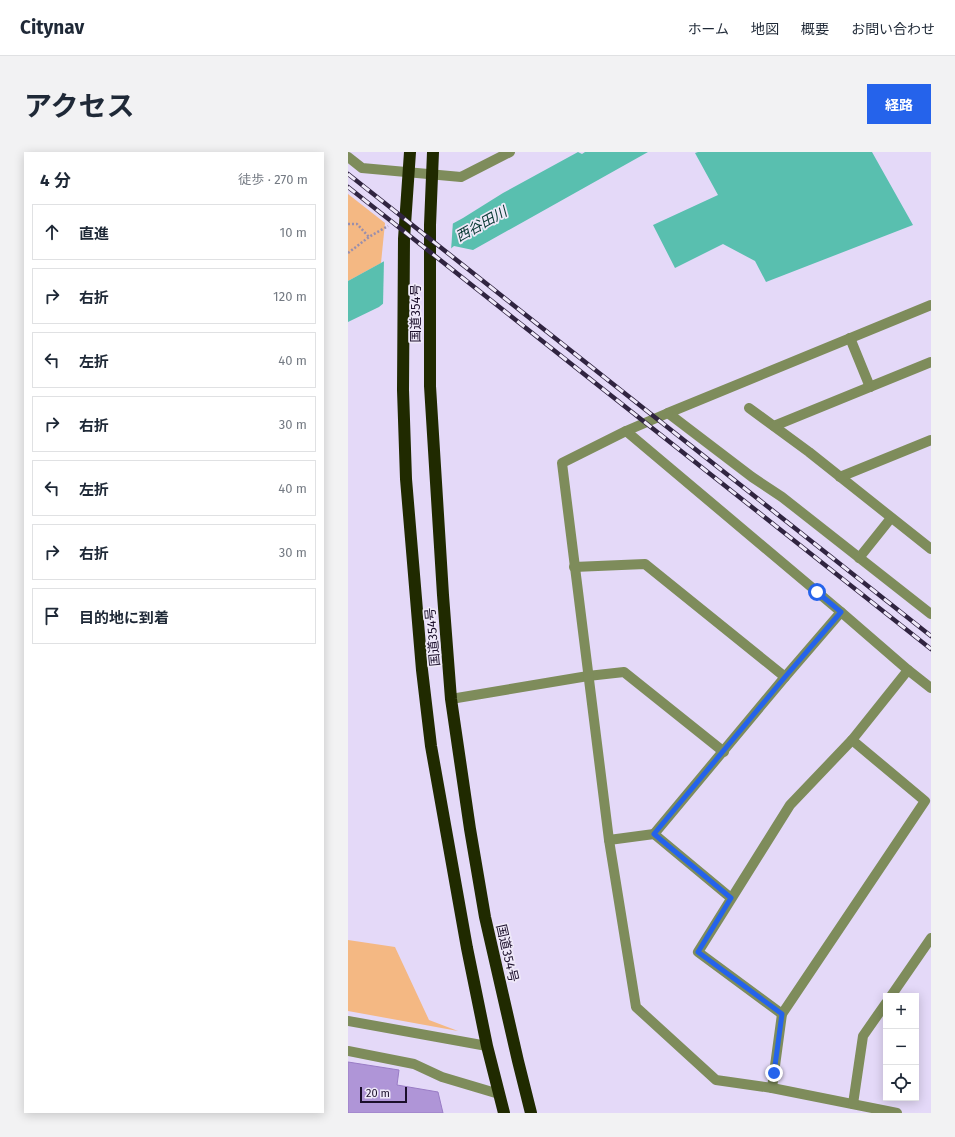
<!DOCTYPE html>
<html lang="ja">
<meta charset="utf-8">
<style>
:root{--surface:#fff;--page:#f2f2f3;--text:#1f2937;--muted:#747a83;--line:#e0e1e3;--accent:#2563eb}
body{margin:0;font-family:"Fira Sans","Noto Sans JP",sans-serif;background:var(--page);color:var(--text)}
.controls{position:absolute;right:12px;bottom:12px;display:grid;overflow:hidden;border-radius:0px;box-shadow:0 2px 10px #0003}
.controls button{width:36px;height:36px;display:grid;place-items:center;padding:0;border:0;border-bottom:1px solid var(--line);background:var(--surface);color:var(--text);font:20px sans-serif}
.scale{position:absolute;left:12px;bottom:10px;width:47px;box-sizing:border-box;padding-left:4px;border:2px solid #1b0f2b;border-top:0;font-size:11px;line-height:14px;white-space:nowrap;color:#1b0f2b;-webkit-text-stroke:3px #efe9f9;paint-order:stroke}
.stop{position:absolute;width:12px;height:12px;margin:-9px;border:3px solid #2563eb;border-radius:50%;background:#fff}
.stop.end{background:#2563eb;border-color:#fff;box-shadow:0 1px 4px #0008}
.list{margin:0;padding:0;list-style:none}
h2{display:flex;justify-content:space-between;align-items:center;height:52px;margin:0;padding:0 16px;font-size:17px}
h2 small{font-size:13px;font-weight:400;color:var(--muted)}
.list li{display:grid;grid-template-columns:26px 1fr auto;gap:12px;align-items:center;box-sizing:border-box;height:56px;margin:0 8px 8px;padding:0 8px;border:1px solid var(--line);border-radius:0px}
.list b{display:block;font-size:15px;white-space:nowrap}
.list em{font-size:13px;font-style:normal;color:var(--muted)}
.icon{flex:none;width:22px;height:22px;fill:none;stroke:currentColor;stroke-width:2;stroke-linecap:round;stroke-linejoin:round}
.map{position:relative;flex:none;width:583px;height:961px;overflow:hidden;border-radius:0px}
header{display:flex;align-items:center;gap:24px;box-sizing:border-box;height:56px;padding:0 20px;background:var(--surface);border-bottom:1px solid var(--line)}
header strong{font-size:19px}
nav{display:flex;gap:22px;margin-inline-start:auto;font-size:14px}
.intro{display:flex;align-items:center;justify-content:space-between;box-sizing:border-box;height:96px;padding:0 24px}
h1{margin:0;font-size:28px}
.button{padding:10px 18px;border-radius:0px;background:var(--accent);color:#fff;font-size:14px;font-weight:700}
main{display:flex;gap:24px;padding:0 24px}
aside{flex:1;background:var(--surface);border-radius:0px;box-shadow:0 2px 10px #0003}
.map>svg:first-child{display:block}
</style>
<header>
<strong>Citynav</strong>
<nav><a>ホーム</a><a>地図</a><a>概要</a><a>お問い合わせ</a></nav>
</header>
<div class="intro"><h1>アクセス</h1><a class="button">経路</a></div>
<main>
<aside>
<h2>4 分<small>徒歩 · 270 m</small></h2>
<ul class="list">
<li><svg class="icon" aria-label="ahead" viewBox="0 0 24 24"><path d="M12 20V5M6 11l6-6 6 6"/></svg><div><b>直進</b></div><em>10 m</em></li>
<li><svg class="icon" aria-label="right" viewBox="0 0 24 24"><path d="M7 20v-9h11M14 6l5 5-5 5"/></svg><div><b>右折</b></div><em>120 m</em></li>
<li><svg class="icon" aria-label="left" viewBox="0 0 24 24"><path d="M17 20v-9H6M10 6l-5 5 5 5"/></svg><div><b>左折</b></div><em>40 m</em></li>
<li><svg class="icon" aria-label="right" viewBox="0 0 24 24"><path d="M7 20v-9h11M14 6l5 5-5 5"/></svg><div><b>右折</b></div><em>30 m</em></li>
<li><svg class="icon" aria-label="left" viewBox="0 0 24 24"><path d="M17 20v-9H6M10 6l-5 5 5 5"/></svg><div><b>左折</b></div><em>40 m</em></li>
<li><svg class="icon" aria-label="right" viewBox="0 0 24 24"><path d="M7 20v-9h11M14 6l5 5-5 5"/></svg><div><b>右折</b></div><em>30 m</em></li>
<li><svg class="icon" aria-label="arrive" viewBox="0 0 24 24"><path d="M6 21V4h12l-3 4 3 4H6"/></svg><div><b>目的地に到着</b></div></li>
</ul>
</aside>
<div class="map">
<svg width="583" height="961" viewBox="0 0 583 961">
<rect width="100%" height="100%" fill="#e4d9f8"/>
<!-- green -->
<g fill="#f4b883">
<polygon points="0,42 37,71 33,111 0,129"/>
<polygon points="0,788 47,795 81,868 110,879 0,859"/>
</g>
<!-- water -->
<g fill="#59bfaf">
<polygon points="230,0 234,2 237,0 300,0 125,98 106,94 31,155 0,170 0,129 115,66 155,41"/>
<polygon points="350,0 524,0 565,73 418,130 407,109 375,92 327,116 305,73 370,43 347,1"/>
</g>
<!-- pier -->
<polygon fill="#e4d9f8" points="105,69 103,99 35,154 36,107"/>
<!-- building -->
<polygon fill="#af95d7" stroke="#997cc5" points="0,910 51,918 49,933 90,940 95,961 0,961"/>
<g fill="none" stroke-linecap="round" stroke-linejoin="round">
<!-- path -->
<g stroke="#998eac" stroke-width="2.5" stroke-dasharray="2 2" stroke-linecap="butt">
<polyline points="0,72 9,72 21,85"/>
<polyline points="0,101 21,85 40,74"/>
</g>
<!-- minor -->
<g stroke="#7e8c5b" stroke-width="10">
<polyline points="0,5 14,16 113,25 162,0"/>
<polyline points="583,153 320,261 404,325 434,345 583,462"/>
<polyline points="502,186 522,235"/>
<polyline points="401,256 461,300 583,397"/>
<polyline points="426,274 583,210"/>
<polyline points="278,279 320,261"/>
<polyline points="492,325 583,288"/>
<polyline points="511,406 543,366"/>
<polyline points="226,415 297,412 437,525"/>
<polyline points="103,547 240,524 276,520 376,600"/>
<polyline points="504,588 577,649 434,862 424,936 549,961"/>
<polyline points="261,688 306,682"/>
<polyline points="383,746 306,682 437,525 493,460 560,518"/>
<polyline points="543,844 583,786"/>
<polyline points="434,862 350,800 442,653 504,588 560,518 583,536"/>
<polyline points="0,869 139,894"/>
<polyline points="0,899 66,912 94,925 151,942"/>
<polyline points="424,936 368,928 288,855 261,688 214,311 278,279 493,460"/>
<polyline points="505,952 515,884 538,851"/>
</g>
<!-- highway -->
<g stroke="#202a00" stroke-width="12">
<polyline points="62,0 56,87 55,238 58,327 74,518 83,594 119,796 139,894 156,961"/>
<polyline points="85,0 82,73 82,234 95,443 103,547 122,677 137,765 170,909 183,961"/>
</g>
<!-- rail casing -->
<g stroke="#302440" stroke-width="4.5">
<g id="rail">
<polyline points="0,22 583,484"/>
<polyline points="0,35 583,497"/>
</g>
</g>
<!-- rail -->
<use href="#rail" stroke="#efe9f9" stroke-width="3" stroke-dasharray="9" stroke-linecap="butt"/>
</g>
<g fill="none" stroke-linecap="round" stroke-linejoin="round">
<!-- route -->
<polyline stroke="#2563eb" stroke-width="5" points="426,921 434,862 350,800 383,746 306,682 437,525 493,460 469,440"/>
</g>
<g text-anchor="middle" stroke-width="3.5" stroke-linejoin="round" paint-order="stroke">
<!-- street labels -->
<g font-size="13" fill="#1b0f2b" stroke="#efe9f9">
<text transform="translate(67 161) rotate(-90)" y="5">国道354号</text>
<text transform="translate(84 485) rotate(-95)" y="5">国道354号</text>
<text transform="translate(160 801) rotate(77)" y="5">国道354号</text>
</g>
<!-- water labels -->
<g font-size="14" font-style="italic" fill="#053731" stroke="#efe9f9">
<text transform="translate(133 72) rotate(-29)" y="5">西谷田川</text>
</g>
</g>
</svg>
<div class="controls">
<button>+</button>
<button>−</button>
<button><svg class="icon" aria-label="locate" viewBox="0 0 24 24"><circle cx="12" cy="12" r="6"/><path d="M12 2v4M12 18v4M2 12h4M18 12h4"/></svg></button>
</div>
<div class="scale">20 m</div>
<div class="stop" style="left:469px;top:440px"></div>
<div class="stop end" style="left:426px;top:921px"></div>
</div>
</main>
